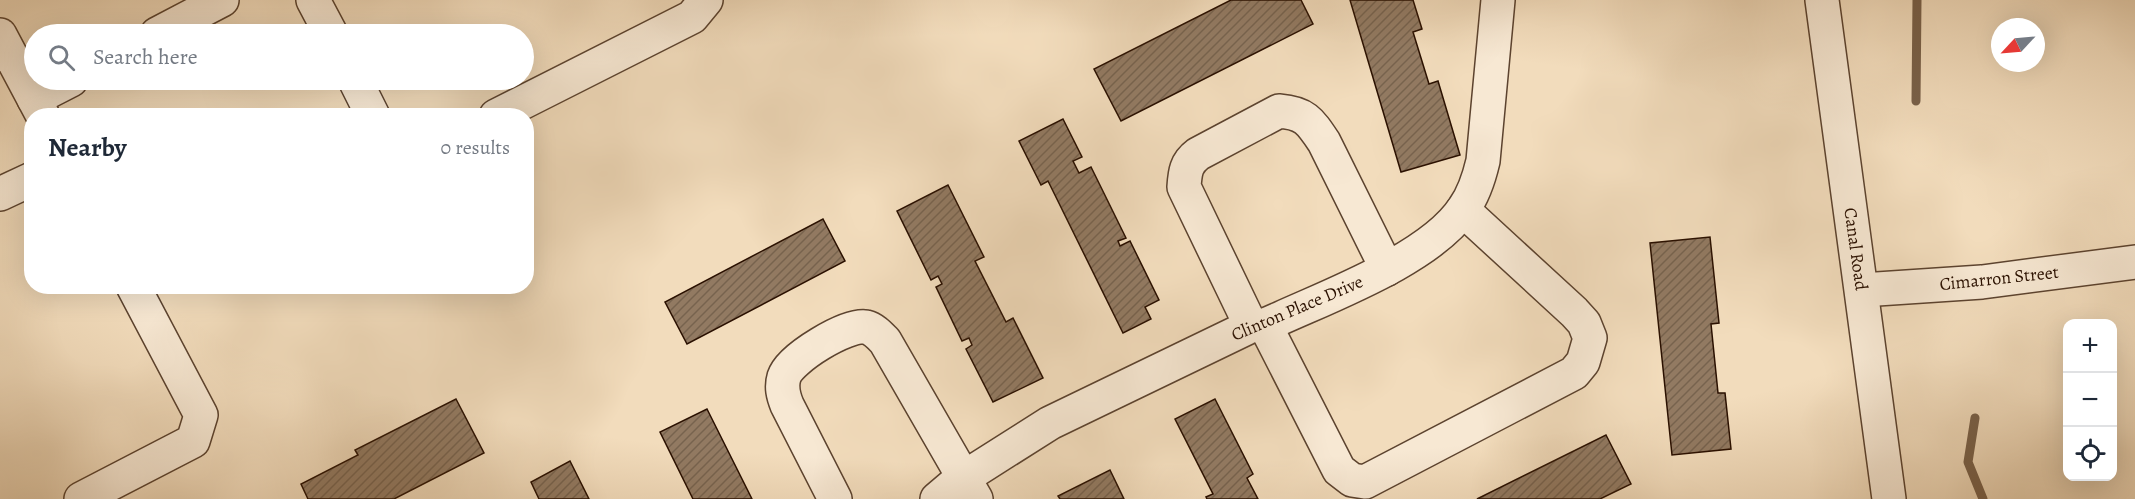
<!DOCTYPE html>
<meta charset="utf-8">
<style>
:root{--surface:#fff;--page:#f6f6f7;--text:#1f2937;--muted:#747a83;--line:#e0e1e3}
body{margin:0;font-family:Alegreya,serif;background:var(--page);color:var(--text)}
.controls{position:absolute;right:18px;bottom:18px;display:grid;overflow:hidden;border-radius:12px;box-shadow:0 6px 24px #0002}
.controls button{width:54px;height:54px;display:grid;place-items:center;padding:0;border:0;border-bottom:2px solid var(--line);background:var(--surface);color:var(--text);font:30px sans-serif}
.compass{position:absolute;left:1991px;top:18px;width:54px;height:54px;border-radius:50%;background:var(--surface);box-shadow:0 6px 24px #0002;rotate:244deg}
.list{margin:0;padding:0;list-style:none}
h2{display:flex;justify-content:space-between;align-items:center;height:78px;margin:0;padding:0 24px;font-size:26px}
h2 small{font-size:20px;font-weight:400;color:var(--muted)}
.icon{flex:none;width:33px;height:33px;fill:none;stroke:currentColor;stroke-width:2;stroke-linecap:round;stroke-linejoin:round}
.map{position:relative;flex:none;width:2135px;height:499px;overflow:hidden}
.search{position:absolute;background:var(--surface);box-shadow:0 6px 24px #0002;left:24px;top:24px;width:510px;height:66px;display:flex;align-items:center;gap:15px;box-sizing:border-box;padding:0 21px;border-radius:33px;color:var(--muted);font-size:22px}
.panel{position:absolute;background:var(--surface);box-shadow:0 6px 24px #0002;left:24px;top:108px;width:510px;height:186px;border-radius:24px}
.map>svg:first-child{display:block}
</style>
<div class="map">
<svg width="2135" height="499" viewBox="0 0 2135 499">
<defs>
<pattern id="building-hatch" width="6" height="6" patternUnits="userSpaceOnUse" patternTransform="scale(1.5)"><rect width="6" height="6" fill="#927a62"/><path d="M-1 1l2-2M0 6l6-6M5 7l2-2" fill="none" stroke="#77634e"/></pattern>
</defs>
<rect width="100%" height="100%" fill="#f2dcbc"/>
<filter id="stains"><feTurbulence type="fractalNoise" baseFrequency=".00333" numOctaves="4"/><feColorMatrix values="0 0 0 0 .2 0 0 0 0 .09 0 0 0 0 .02 0 0 0 .5 -.17"/></filter>
<radialGradient id="worn" r=".72"><stop offset=".6" stop-color="#630" stop-opacity="0"/><stop offset="1" stop-color="#630" stop-opacity=".3"/></radialGradient>
<g fill="none" stroke-linecap="round" stroke-linejoin="round">
<!-- stream -->
<g stroke="#79614a" stroke-width="9">
<polyline points="1916,101 1917,0"/>
<polyline points="1975,418 1968,462 1983,499"/>
</g>
</g>
<!-- building -->
<g fill="url(#building-hatch)" stroke="#2a1000" stroke-width="1.5">
<polygon points="1231,0 1301,0 1313,24 1121,121 1094,69"/>
<polygon points="1350,0 1413,0 1422,29 1413,32 1429,84 1438,81 1460,155 1401,172"/>
<polygon points="1063,119 1082,157 1073,161 1079,173 1091,167 1126,238 1118,241 1120,246 1130,241 1159,300 1145,307 1151,319 1123,333 1048,181 1041,185 1019,141"/>
<polygon points="948,185 984,257 975,261 1006,322 1013,318 1043,378 993,402 966,349 972,345 969,338 962,341 936,287 942,284 938,276 931,280 897,211"/>
<polygon points="823,219 845,261 687,344 665,302"/>
<polygon points="1710,237 1719,323 1711,324 1718,393 1725,393 1731,449 1672,455 1650,243"/>
<polygon points="456,399 484,453 394,499 308,499 301,484 358,455 355,450"/>
<polygon points="1215,399 1253,474 1247,478 1258,499 1207,499 1206,497 1213,494 1175,419"/>
<polygon points="707,409 752,499 693,499 660,432"/>
<polygon points="1606,435 1631,484 1600,499 1477,499"/>
<polygon points="570,461 589,499 539,499 531,482"/>
<polygon points="1110,470 1124,499 1060,499 1058,496"/>
</g>
<g fill="none" stroke-linecap="round" stroke-linejoin="round">
<!-- minor casing -->
<g stroke="#5c432f" stroke-width="36">
<g id="minor">
<polyline points="313,0 331,34"/>
<polyline points="1822,0 1889,499"/>
<polyline points="157,34 222,0"/>
<polyline points="0,35 43,116"/>
<polyline points="355,80 373,116"/>
<polyline points="34,99 71,80"/>
<polyline points="496,116 692,17 706,0"/>
<polyline points="0,194 32,179"/>
<polyline points="1862,290 1982,282 2135,262"/>
<polyline points="1265,325 1339,470 1352,480 1365,482 1574,373 1583,362 1590,338 1584,323 1574,312 1463,210"/>
<path d="M1251,326L1184,187C1185,172 1186,163 1198,154L1279,111C1305,113 1310,121 1324,142L1387,269"/>
<polyline points="81,499 193,441 201,415 133,286"/>
<path d="M835,499L787,405C783,395 781,387 784,377C790,358 847,324 866,327C874,329 880,336 885,341L976,499"/>
<path d="M937,499L957,482L1050,423L1251,326L1265,325L1281,318C1334,294 1432,257 1464,208C1474,194 1479,178 1483,161L1498,0"/>
</g>
</g>
<!-- minor -->
<use href="#minor" stroke="#f7e8d3" stroke-width="33"/>
</g>
<g text-anchor="middle" stroke-width="5" stroke-linejoin="round" paint-order="stroke">
<!-- street labels -->
<g font-size="18" fill="#2a1000" stroke="#f7e8d3">
<text transform="translate(1856 249) rotate(82)" y="6">Canal Road</text>
<text transform="translate(1999 278) rotate(-6)" y="6">Cimarron Street</text>
<text transform="translate(1297 308) rotate(-23)" y="6">Clinton Place Drive</text>
</g>
</g>
<rect width="100%" height="100%" filter="url(#stains)"/>
<rect width="100%" height="100%" fill="url(#worn)"/>
</svg>
<div class="controls">
<button>+</button>
<button>−</button>
<button><svg class="icon" aria-label="locate" viewBox="0 0 24 24"><circle cx="12" cy="12" r="6"/><path d="M12 2v4M12 18v4M2 12h4M18 12h4"/></svg></button>
</div>
<svg class="compass" viewBox="-18 -18 36 36"><path d="M0-13l5 13h-10z" fill="#e53935"/><path d="M0 13l5-13h-10z" fill="#747a83"/></svg>
<div class="search"><svg class="icon" aria-label="search" viewBox="0 0 24 24"><circle cx="10" cy="10" r="6"/><path d="M15 15l6 6"/></svg>Search here</div>
<section class="panel">
<h2>Nearby<small>0 results</small></h2>
<ul class="list">
</ul>
</section>
</div>
